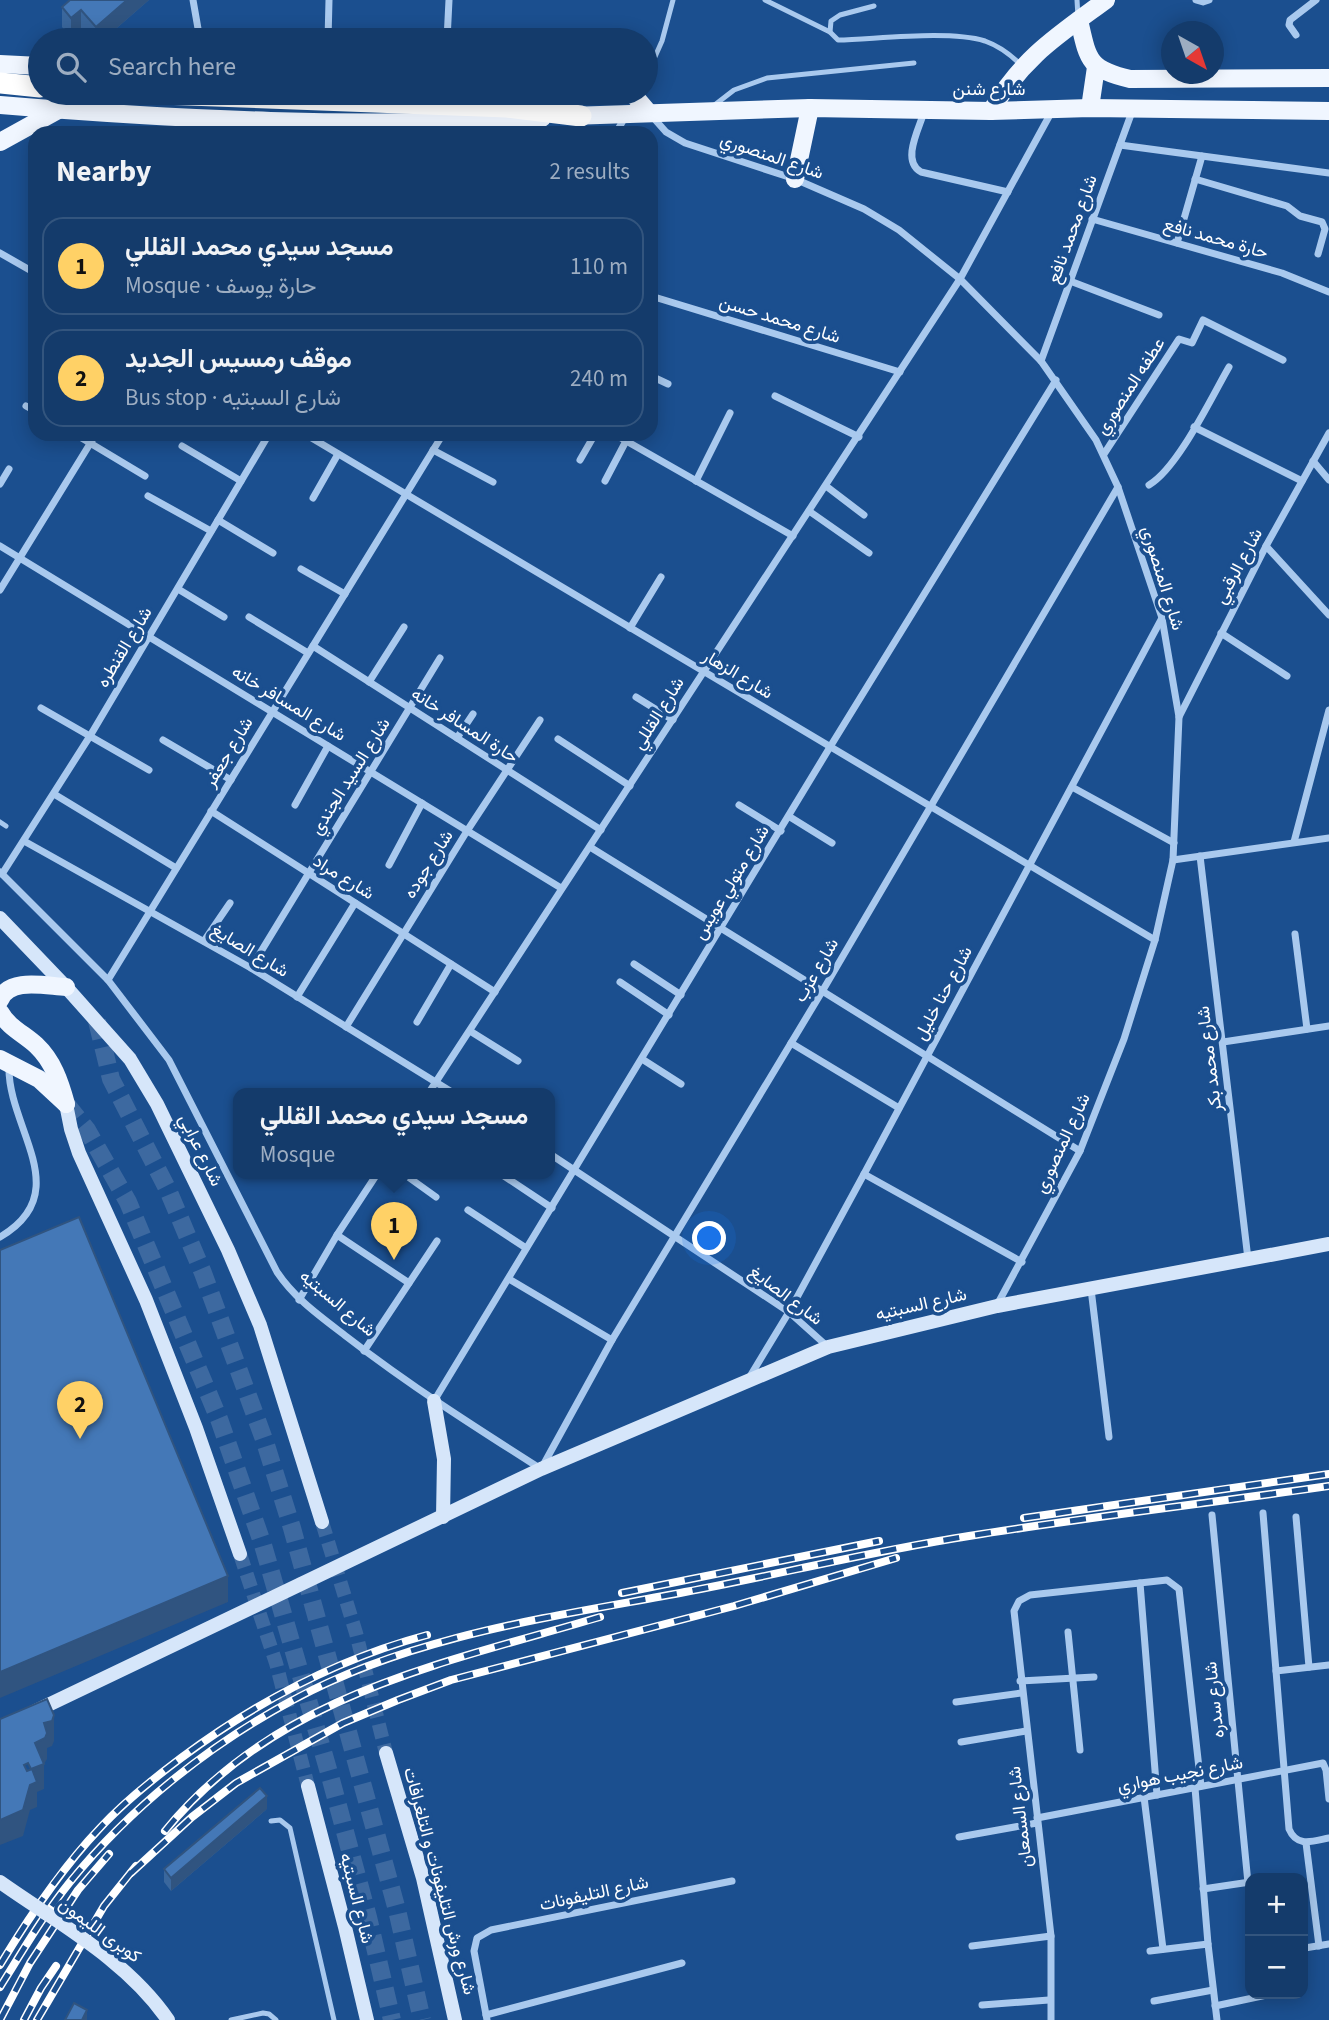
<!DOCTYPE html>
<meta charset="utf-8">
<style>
:root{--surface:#143b6b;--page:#214673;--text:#f1f3f6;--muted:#9dadc1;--line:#33557e;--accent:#ffd166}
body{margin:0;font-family:"Source Sans 3",Vazirmatn,sans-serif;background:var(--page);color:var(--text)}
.controls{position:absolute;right:21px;bottom:21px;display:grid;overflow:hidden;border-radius:14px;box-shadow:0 4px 18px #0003}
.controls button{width:63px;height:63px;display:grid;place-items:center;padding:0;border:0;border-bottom:2px solid var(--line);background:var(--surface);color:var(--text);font:35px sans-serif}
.compass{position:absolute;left:1161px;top:21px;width:63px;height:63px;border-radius:50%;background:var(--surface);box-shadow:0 4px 18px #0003;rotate:140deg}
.you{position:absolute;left:710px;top:1239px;width:24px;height:24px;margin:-18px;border:5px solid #fff;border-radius:50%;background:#1a73e8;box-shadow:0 0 0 10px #1a73e833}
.badge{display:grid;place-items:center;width:46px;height:46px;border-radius:50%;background:var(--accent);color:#111;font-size:23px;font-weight:700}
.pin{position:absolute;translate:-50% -58px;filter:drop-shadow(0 2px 4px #0008)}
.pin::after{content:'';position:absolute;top:37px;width:24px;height:21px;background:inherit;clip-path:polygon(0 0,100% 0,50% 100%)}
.popup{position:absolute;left:233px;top:1088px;width:322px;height:91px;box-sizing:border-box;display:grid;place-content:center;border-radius:14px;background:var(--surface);filter:drop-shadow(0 2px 5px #0005);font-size:23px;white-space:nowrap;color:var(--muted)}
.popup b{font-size:26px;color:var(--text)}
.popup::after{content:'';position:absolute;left:50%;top:100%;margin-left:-14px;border:14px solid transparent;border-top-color:var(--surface)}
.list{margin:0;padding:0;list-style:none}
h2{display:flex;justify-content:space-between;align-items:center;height:91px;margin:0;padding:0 28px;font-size:30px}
h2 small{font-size:23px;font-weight:400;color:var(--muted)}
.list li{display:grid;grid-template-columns:46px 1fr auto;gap:21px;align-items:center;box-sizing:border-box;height:98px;margin:0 14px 14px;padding:0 14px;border:2px solid var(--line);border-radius:21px}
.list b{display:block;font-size:26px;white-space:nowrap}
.list p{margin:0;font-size:23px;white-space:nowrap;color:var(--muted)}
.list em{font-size:23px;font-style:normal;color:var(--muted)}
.icon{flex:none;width:38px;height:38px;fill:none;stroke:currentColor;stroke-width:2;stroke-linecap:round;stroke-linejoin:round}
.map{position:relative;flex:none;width:1329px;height:2020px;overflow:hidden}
.search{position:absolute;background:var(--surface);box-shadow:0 4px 18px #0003;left:28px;top:28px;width:630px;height:77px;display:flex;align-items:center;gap:18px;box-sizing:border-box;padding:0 24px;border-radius:38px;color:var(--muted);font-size:26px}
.panel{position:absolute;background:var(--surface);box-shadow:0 4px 18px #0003;left:28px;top:126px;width:630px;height:315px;border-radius:21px}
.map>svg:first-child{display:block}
</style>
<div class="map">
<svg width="1329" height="2020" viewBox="0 0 1329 2020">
<rect width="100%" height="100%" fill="#1b4f8f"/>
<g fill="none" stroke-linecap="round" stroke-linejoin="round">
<!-- secondary-tunnel -->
<g stroke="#3d69a0" stroke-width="14" stroke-dasharray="14 7" stroke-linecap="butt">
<polyline points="322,1522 356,1633 386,1753"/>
<polyline points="240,1554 276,1663 308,1786"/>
</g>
<!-- primary-tunnel -->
<g stroke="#3d69a0" stroke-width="18" stroke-dasharray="18 9" stroke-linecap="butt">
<polyline points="97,1021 111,1079 168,1190 203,1273 265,1442 292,1528 397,1910 422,2020"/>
<polyline points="66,1104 87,1130 128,1202 219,1419 263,1545 330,1776 368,1917 392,2020"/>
</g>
<!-- lane -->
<g stroke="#a9c9ee" stroke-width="5">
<polyline points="765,0 830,32"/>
<polyline points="1077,0 1078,17"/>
<path d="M874,6L840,15L831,21L830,32L838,40C878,39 949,30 985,41C999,46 1011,55 1021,65"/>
<polyline points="646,77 662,41 673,0"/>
<polyline points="712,107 734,90 767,78 914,63"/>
<polyline points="0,822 6,826"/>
<polyline points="271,1821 280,1820 290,1828 334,2020"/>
<polyline points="231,2020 263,2013 269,2014 276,2020"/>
</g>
<!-- street -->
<g stroke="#a9c9ee" stroke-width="7">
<polyline points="193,0 200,40"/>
<polyline points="1196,0 1203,2 1209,0"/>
<polyline points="1296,35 1289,25 1290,20 1316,0"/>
<polyline points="328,40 329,0"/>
<polyline points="447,40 449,0"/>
<path d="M924,112C919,129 901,161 921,172L1008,192"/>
<polyline points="650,114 666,132 685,143 795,179 864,209 899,230 960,279 1041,361 1096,440 1118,487 1162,618 1179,717 1173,860 1155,940 1124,1039 1080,1151 997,1305"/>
<polyline points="616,133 625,117"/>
<polyline points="1120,145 1329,173"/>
<polyline points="1195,179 1287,206 1300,216 1322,222 1325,229 1318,254"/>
<polyline points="1092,219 1282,273 1329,292"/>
<polyline points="1177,243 1202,156"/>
<polyline points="0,253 35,273"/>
<polyline points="1070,281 1159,315"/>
<polyline points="651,296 900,372"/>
<polyline points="1041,361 1133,109"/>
<polyline points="651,376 668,384"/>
<polyline points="775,396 859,437"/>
<polyline points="26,406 35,411"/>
<polyline points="1194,427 1302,481"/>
<polyline points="75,434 145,476"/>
<polyline points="305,434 1155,940"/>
<polyline points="614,434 793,536"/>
<polyline points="182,446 241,481"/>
<polyline points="433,450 493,482"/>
<polyline points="1104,454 1179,339 1192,343 1203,320 1283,360"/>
<polyline points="580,460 595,434"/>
<polyline points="1313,461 1329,480"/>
<polyline points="605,481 626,441"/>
<polyline points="696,481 730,413"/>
<polyline points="0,484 9,469"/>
<path d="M1149,485C1178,468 1211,398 1229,367"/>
<polyline points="826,486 864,515"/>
<polyline points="148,496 211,531"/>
<polyline points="313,498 338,454"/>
<polyline points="809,511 869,553"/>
<polyline points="218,520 273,553"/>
<polyline points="0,546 561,888"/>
<polyline points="1266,546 1329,615"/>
<polyline points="301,569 345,594"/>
<polyline points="178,589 224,617"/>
<polyline points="0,590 96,434"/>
<polyline points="249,617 308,653"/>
<polyline points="630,628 661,577"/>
<polyline points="1221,633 1287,676"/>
<polyline points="313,646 601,830"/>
<polyline points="369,682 404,627"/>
<polyline points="636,697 673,720"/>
<polyline points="41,708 149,770"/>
<polyline points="1179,717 1266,546 1329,433"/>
<polyline points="457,738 473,714"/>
<polyline points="558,739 630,786"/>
<polyline points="163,740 231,780"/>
<polyline points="1072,787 1174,843"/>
<polyline points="54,794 176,868"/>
<polyline points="295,805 328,746"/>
<polyline points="739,805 781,831"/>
<polyline points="211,811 495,992"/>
<polyline points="790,817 832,843"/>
<polyline points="24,841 251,968 455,1094"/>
<polyline points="1294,842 1329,710"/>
<polyline points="590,847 1080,1151"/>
<polyline points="1200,856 1248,1259"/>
<polyline points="1173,860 1329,838"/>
<polyline points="389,865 422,803"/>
<path d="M0,872L108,980L169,1060L277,1272C295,1299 321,1317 347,1337C409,1385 475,1427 541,1469L612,1340L823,990L1118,487"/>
<polyline points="2,874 90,736 269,434"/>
<polyline points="1295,934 1307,1029"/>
<polyline points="204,941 230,903"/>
<polyline points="634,964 681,995"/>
<polyline points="251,968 440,658"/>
<polyline points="108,980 443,434"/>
<polyline points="620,982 669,1015"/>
<polyline points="297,997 355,903"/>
<polyline points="417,1022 451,964"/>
<polyline points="346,1027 467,831 540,720"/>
<polyline points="470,1031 518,1061"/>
<polyline points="1223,1042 1329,1026"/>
<polyline points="791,1043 899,1108"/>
<polyline points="642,1059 681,1084"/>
<polyline points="428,1094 960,279 1052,111"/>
<polyline points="550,1154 789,1312 828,1347"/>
<polyline points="404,1174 436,1197"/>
<polyline points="501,1174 552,1208"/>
<polyline points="864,1174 1022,1262"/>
<polyline points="468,1210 526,1248"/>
<polyline points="337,1235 409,1283"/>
<path d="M0,1237C77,1192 7,1128 9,1066"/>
<polyline points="509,1279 612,1340"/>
<polyline points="1091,1289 1109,1437"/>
<polyline points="299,1300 337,1235 377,1174"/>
<polyline points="364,1351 437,1241"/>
<polyline points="749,1378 789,1312 864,1174 1162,618"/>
<polyline points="434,1401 830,747 1056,380"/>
<path d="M1263,1513L1289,1829C1297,1848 1313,1841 1329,1838"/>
<polyline points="1212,1515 1248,1883"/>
<polyline points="1296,1517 1309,1667"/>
<polyline points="1140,1583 1157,1795"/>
<polyline points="1068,1632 1080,1750"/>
<polyline points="1276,1671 1329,1665"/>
<polyline points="1020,1681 1094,1677"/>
<polyline points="956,1702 1021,1693"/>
<polyline points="961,1742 1026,1731"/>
<polyline points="1195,1788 1208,1944 1217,2020"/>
<polyline points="1144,1797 1163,1949"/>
<polyline points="1037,1818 1323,1763 1326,1770 1329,1799"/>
<polyline points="959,1837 1037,1823"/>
<polyline points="1306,1843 1319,1946"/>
<polyline points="1203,1889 1250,1882"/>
<polyline points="972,1946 1051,1936"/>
<polyline points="1305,1948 1329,1944"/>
<polyline points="1150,1951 1208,1944"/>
<polyline points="1154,2001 1213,1990"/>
<polyline points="982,2005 1049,2000"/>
<polyline points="1215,2006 1272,1994"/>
<polyline points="486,2015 682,1963"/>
<polyline points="487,2020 474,1951 477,1938 491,1930 732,1881"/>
<polyline points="1051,2020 1051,1936 1014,1611 1019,1601 1030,1595 1167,1580 1179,1589 1201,1786"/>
</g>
<!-- secondary -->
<g stroke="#d6e6fa" stroke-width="14">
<polyline points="0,918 66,987 130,1059 157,1104 228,1250 260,1325 322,1522"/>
<polyline points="66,1104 71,1129 79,1153 146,1300 196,1428 240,1554"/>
<polyline points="434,1401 444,1459 443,1517"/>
<polyline points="0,1728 541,1469 828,1347 997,1306 1329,1244"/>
<polyline points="386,1753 423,1878 455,2020"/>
<polyline points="308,1786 345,1927 367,2020"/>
</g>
<!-- primary -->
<g stroke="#f0f6ff" stroke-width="18">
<path d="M1079,20C1088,60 1088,69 1130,79L1329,78"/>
<polyline points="0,64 40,66"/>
<polyline points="632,93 649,113"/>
<path d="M0,105C180,120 361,128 542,118"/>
<polyline points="1090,108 1096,67"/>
<path d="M991,111C1023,57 1057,36 1106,0"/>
<polyline points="570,116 810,108 991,111 1090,108 1329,111"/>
<polyline points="0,142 58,110"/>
<polyline points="795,179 810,108"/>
<path d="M0,1000C9,977 45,986 66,987"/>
<path d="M0,1012C8,1027 24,1034 36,1045C53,1061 60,1082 66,1104"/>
<polyline points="0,1059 39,1079 66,1104"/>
</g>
<!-- highway -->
<g stroke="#fff" stroke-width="21">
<polyline points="0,83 40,87"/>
<polyline points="133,93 507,107 581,116"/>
</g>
<!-- rail casing -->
<g stroke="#fff" stroke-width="8">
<g id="rail">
<polyline points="1024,1518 1329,1474"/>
<polyline points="622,1593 879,1541"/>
<path d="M165,1831C276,1695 441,1664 600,1617"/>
<polyline points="131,1873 192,1817 236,1783 343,1723 398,1700 451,1680 734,1606 896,1558"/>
<path d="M0,1965C29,1917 61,1869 100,1828C124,1802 153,1779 181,1758C255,1703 337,1659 427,1635"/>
<path d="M0,1987C22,1952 44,1914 70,1882C131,1807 209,1745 293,1700C413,1635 552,1617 685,1592C780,1574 873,1551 969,1536C1089,1517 1209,1503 1329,1486"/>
<polyline points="0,2020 30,1963 78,1890 109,1854"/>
<polyline points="24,2020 41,1988 56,1966"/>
<polyline points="37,2020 104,1906 136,1866"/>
</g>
</g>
<!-- rail -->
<use href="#rail" stroke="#1b4f8f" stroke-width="5" stroke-dasharray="16" stroke-linecap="butt"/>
<!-- secondary-bridge -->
<path stroke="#d6e6fa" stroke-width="14" d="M0,1882C58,1923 127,1960 168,2020"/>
</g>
<!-- wall -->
<g fill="#3a679d">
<polygon points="149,0 103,40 91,40 81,29 71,38 62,27 62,7"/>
<polygon points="267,1809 171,1891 164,1882 164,1869"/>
</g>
<!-- shaded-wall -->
<g fill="#305480">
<polygon points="127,0 149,0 103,40 96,40 96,27"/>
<polygon points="81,10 81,29 71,38 71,18"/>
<polygon points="228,1576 228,1602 0,1698 0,1672"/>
<polygon points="54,1715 54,1741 52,1746 47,1748 47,1759 44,1764 44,1789 37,1792 37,1807 30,1810 23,1836 0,1845 0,1820 31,1769 35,1743 44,1723"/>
<polygon points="267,1796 267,1809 171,1891 171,1878"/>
<polygon points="87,2010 87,2020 82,2020"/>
</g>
<!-- building -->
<g fill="#4478b7" stroke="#305480" stroke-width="2">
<polygon points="70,0 127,0 96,27 81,10 71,18 62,7"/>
<polygon points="79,1217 228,1576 0,1672 0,1250"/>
<polygon points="47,1699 54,1715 52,1721 44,1723 47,1733 45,1738 35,1743 44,1764 31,1769 28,1763 24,1765 27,1771 32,1769 37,1782 30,1785 23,1810 0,1820 0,1719"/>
<polygon points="260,1788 267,1796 171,1878 164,1869"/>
<polygon points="74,2003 87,2010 82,2020 65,2020"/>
</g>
<g text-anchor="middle" stroke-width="7" stroke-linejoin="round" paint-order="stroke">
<!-- street labels -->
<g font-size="18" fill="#fff" stroke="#1b4f8f">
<text x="989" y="95">شارع شنن</text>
<text transform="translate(772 156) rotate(19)" y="6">شارع المنصوري</text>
<text transform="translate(1072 229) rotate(-70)" y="6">شارع محمد نافع</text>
<text transform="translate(1216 238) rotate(16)" y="6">حارة محمد نافع</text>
<text transform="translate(780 319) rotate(17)" y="6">شارع محمد حسن</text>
<text transform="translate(1130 386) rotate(-57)" y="6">عطفه المنصوري</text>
<text transform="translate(1238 566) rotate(-62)" y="6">شارع الرقبي</text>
<text transform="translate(1163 578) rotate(73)" y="6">شارع المنصوري</text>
<text transform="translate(124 647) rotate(-59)" y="6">شارع القنطره</text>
<text transform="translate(738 674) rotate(31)" y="6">شارع الزهار</text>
<text transform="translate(289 703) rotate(31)" y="6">شارع المسافر خانه</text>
<text transform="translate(658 713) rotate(-58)" y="6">شارع القللي</text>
<text transform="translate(465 725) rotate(33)" y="6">حارة المسافر خانه</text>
<text transform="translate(228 752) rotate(-59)" y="6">شارع جعفر</text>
<text transform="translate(350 776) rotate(-58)" y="6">شارع السيد الجندي</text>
<text transform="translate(428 864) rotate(-58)" y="6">شارع جوده</text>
<text transform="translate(344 877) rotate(32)" y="6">شارع مراد</text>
<text transform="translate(731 882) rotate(-59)" y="6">شارع متولي عويس</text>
<text transform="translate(250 950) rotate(31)" y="6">شارع الصايغ</text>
<text transform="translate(816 970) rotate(-60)" y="6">شارع عزب</text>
<text transform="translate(943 993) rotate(-62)" y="6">شارع حنا خليل</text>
<text transform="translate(1209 1059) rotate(-97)" y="6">شارع محمد بكر</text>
<text transform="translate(1062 1143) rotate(-65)" y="6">شارع المنصوري</text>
<text transform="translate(201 1150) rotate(64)" y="6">شارع عرابي</text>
<text transform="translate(786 1295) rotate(37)" y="6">شارع الصايغ</text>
<text transform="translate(338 1303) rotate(40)" y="6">شارع السبتيه</text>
<text transform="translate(921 1304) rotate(-13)" y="6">شارع السبتيه</text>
<text transform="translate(1214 1700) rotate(-96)" y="6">شارع سدره</text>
<text transform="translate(1180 1774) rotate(-11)" y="6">شارع نجيب هواري</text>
<text transform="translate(1020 1817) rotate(-97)" y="6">شارع السمعان</text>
<text transform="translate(440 1881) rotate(75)" y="6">شارع ورش التليفونات و التلغرافات</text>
<text transform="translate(594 1893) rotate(-12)" y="6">شارع التليفونات</text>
<text transform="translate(357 1898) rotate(76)" y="6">شارع السبتيه</text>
<text transform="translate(100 1930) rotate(36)" y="6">كوبرى الليمون</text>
</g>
</g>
</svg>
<div class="controls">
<button>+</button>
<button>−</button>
</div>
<svg class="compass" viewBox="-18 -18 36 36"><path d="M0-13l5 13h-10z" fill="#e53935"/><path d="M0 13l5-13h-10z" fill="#9dadc1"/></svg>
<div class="you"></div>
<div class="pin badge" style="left:394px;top:1260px">1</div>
<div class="popup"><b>مسجد سيدي محمد القللي</b>Mosque</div>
<div class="pin badge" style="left:80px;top:1439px">2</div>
<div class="search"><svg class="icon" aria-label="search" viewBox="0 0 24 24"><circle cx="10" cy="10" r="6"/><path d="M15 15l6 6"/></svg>Search here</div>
<section class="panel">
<h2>Nearby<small>2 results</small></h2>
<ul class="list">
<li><span class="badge">1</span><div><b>مسجد سيدي محمد القللي</b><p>Mosque · حارة يوسف</p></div><em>110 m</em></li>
<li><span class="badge">2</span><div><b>موقف رمسيس الجديد</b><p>Bus stop · شارع السبتيه</p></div><em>240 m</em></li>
</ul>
</section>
</div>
